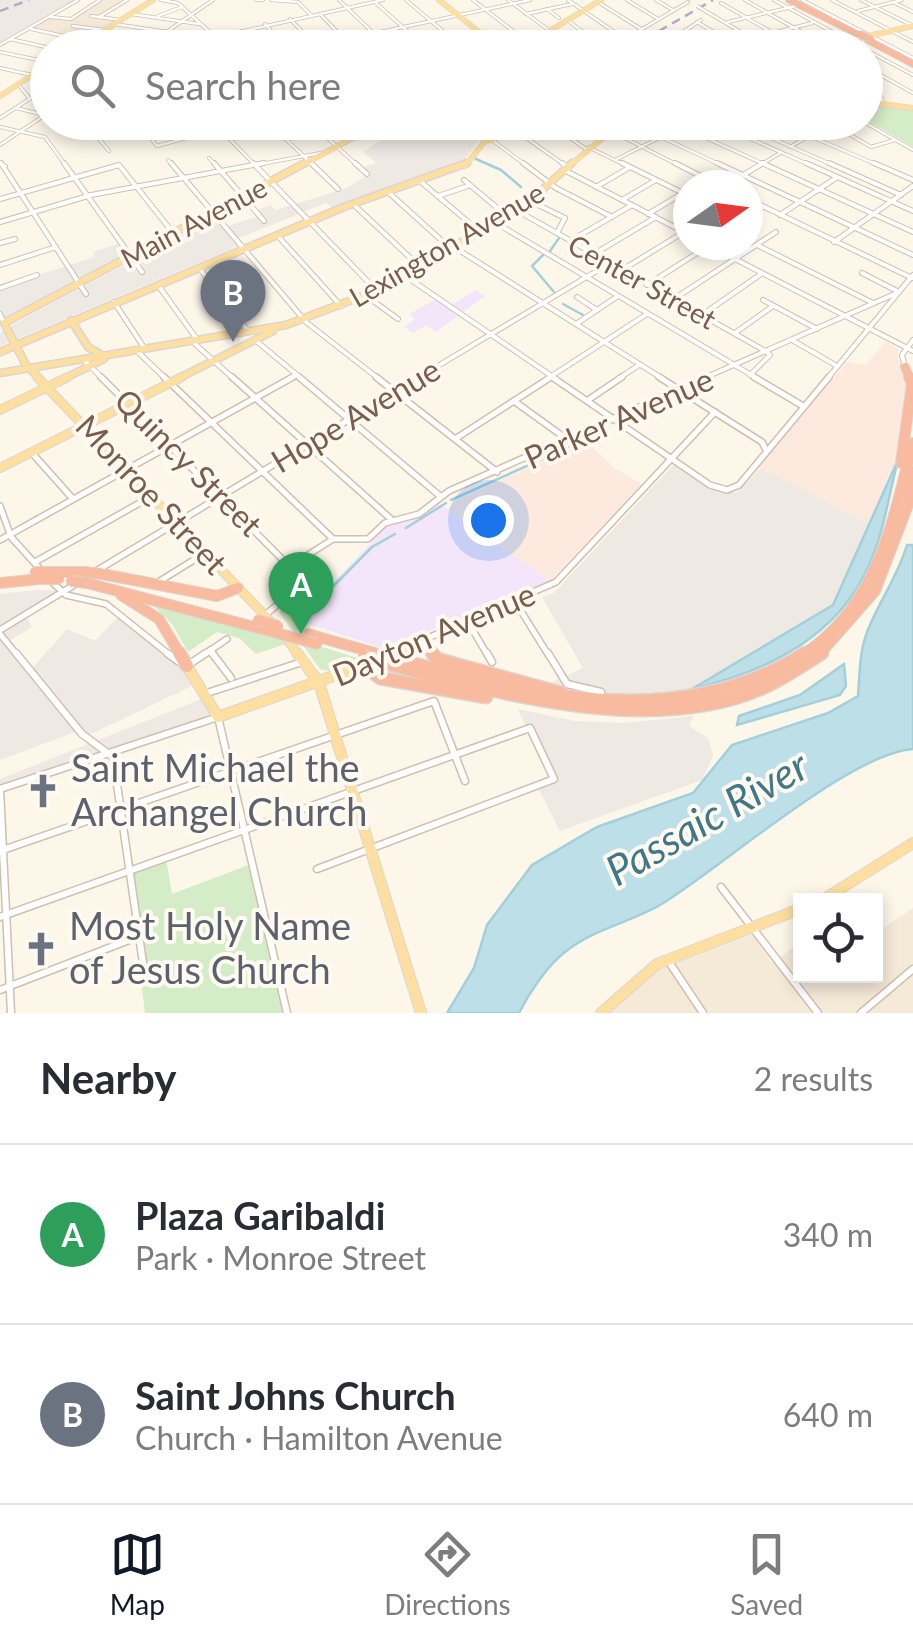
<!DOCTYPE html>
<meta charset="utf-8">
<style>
:root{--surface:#fff;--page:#f2f2f3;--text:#2b2b33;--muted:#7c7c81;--line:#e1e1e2;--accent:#111827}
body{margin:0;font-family:Lato,sans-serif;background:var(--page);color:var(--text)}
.controls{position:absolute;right:30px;bottom:30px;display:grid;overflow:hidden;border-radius:0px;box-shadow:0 5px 15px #0003}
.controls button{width:90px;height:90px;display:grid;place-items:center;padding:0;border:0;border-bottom:2px solid var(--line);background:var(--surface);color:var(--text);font:50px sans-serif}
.compass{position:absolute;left:673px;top:170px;width:90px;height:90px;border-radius:50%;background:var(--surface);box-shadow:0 5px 15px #0003;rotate:76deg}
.you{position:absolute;left:488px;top:520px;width:35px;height:35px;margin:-25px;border:8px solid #fff;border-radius:50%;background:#1a73e8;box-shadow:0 0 0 15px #1a73e833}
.badge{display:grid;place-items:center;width:65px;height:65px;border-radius:50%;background:var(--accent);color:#fff;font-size:32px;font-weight:700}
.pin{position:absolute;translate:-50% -82px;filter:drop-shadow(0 2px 5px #0008)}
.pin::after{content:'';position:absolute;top:52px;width:35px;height:30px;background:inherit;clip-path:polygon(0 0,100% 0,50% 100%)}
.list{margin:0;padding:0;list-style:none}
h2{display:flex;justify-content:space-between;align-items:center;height:130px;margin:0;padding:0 40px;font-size:42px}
h2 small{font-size:32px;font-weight:400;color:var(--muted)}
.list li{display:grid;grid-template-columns:65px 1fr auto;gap:30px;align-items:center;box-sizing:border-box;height:180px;padding:0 40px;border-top:2px solid var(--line)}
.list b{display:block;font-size:38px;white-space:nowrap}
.list p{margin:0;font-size:32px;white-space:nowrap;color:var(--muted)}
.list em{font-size:32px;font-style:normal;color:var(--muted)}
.icon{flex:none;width:55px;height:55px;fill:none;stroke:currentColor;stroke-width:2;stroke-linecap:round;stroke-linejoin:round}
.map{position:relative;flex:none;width:913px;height:1013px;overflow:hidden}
.search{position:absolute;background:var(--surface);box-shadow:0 5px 15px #0003;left:30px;right:30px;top:30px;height:110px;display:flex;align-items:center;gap:25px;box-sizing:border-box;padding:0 35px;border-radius:55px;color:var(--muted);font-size:38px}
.sheet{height:490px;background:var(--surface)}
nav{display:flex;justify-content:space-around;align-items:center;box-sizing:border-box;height:140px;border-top:2px solid var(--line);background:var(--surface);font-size:28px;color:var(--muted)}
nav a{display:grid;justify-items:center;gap:5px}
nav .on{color:var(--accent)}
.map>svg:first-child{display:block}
</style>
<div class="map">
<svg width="913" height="1013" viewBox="0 0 913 1013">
<rect width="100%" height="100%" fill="#fdf7ea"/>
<!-- residential -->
<g fill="#f5e9d8">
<polygon points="103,0 124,0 98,16 117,20 104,29 74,26 101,31 86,39 33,28 50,18 73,20"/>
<polygon points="913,908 913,1013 609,1013 647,974 752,935 772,963 798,944 800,976 876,976 876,933"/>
</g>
<!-- commercial -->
<g fill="#fde9de">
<polygon points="886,341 898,349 898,360 908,375 898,460 870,524 759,467 847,362 866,365"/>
<polygon points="586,441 614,468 642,484 550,581 448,509 455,501"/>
</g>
<!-- industrial -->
<g fill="#eee9e3">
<polygon points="0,0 78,0 0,45"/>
<polygon points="498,123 535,123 479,140 462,163 332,208 326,203 237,239 241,245 0,346 0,333 19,321 216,216 225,227 258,216 255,211 271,205 276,210 347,188 368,175 361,168 376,163 363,152 402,126 416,129 430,125 438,131 459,125 469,133"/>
<polygon points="120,243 127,253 0,320 0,287 95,257 93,252"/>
<polygon points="675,463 716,491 736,493 761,468 870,524 843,591 828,610 692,689 613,695 548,684 583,668 542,597 554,593"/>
<polygon points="36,590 65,591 26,616 32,627 6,643 30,671 67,629 95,641 118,617 200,682 85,737 78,731 0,760 0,594"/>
<polygon points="209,696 219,718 1,789 0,840 0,779"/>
<polygon points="517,709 575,721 624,723 694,716 689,726 708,738 713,756 702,780 560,831 537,786 554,779"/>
</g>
<!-- education -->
<g fill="#f4e6fa">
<polygon points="476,290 485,296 436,332 426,325 413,333 404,327 415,319 409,314 436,299 448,307"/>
<polygon points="439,503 550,581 385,649 297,620 386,527"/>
</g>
<!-- green -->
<g fill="#d4ecc7">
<polygon points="866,104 913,109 913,147 866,120"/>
<polygon points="292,600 303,610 297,621 322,647 364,660 334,672 320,669 279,612"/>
<polygon points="149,601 281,637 286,644 256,654 239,638 217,632 188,652 172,624"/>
<polygon points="166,859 172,894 251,864 284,1013 145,1013 128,872"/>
</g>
<!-- water -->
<g fill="#bde0e8" stroke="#a3cfda" stroke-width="2.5">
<path d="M898,460C889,494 884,532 869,565C838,637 765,672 692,689L833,605Z"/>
<path d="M907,545H913V749C850,753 720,869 660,905C629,923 593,929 565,952C547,966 529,993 519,1013H447L474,968L487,925L532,865L597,827L693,793L732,745L828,713L858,696C860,672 859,648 870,625C882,597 898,575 907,545Z"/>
<polygon points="844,664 846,686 840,695 737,725 739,716 800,695"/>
</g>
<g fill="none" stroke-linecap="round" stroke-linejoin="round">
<!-- stream -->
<g stroke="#a3cfda" stroke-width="2.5">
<polyline points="476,159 501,170 521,187"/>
<polyline points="550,251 559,238"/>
<polyline points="543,255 532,266 554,292"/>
<polyline points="563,304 583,315"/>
<polyline points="451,500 578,443"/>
<polyline points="406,528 446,503"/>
<polyline points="297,623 372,547 395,534"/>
</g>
<!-- minor-far3 casing -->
<g stroke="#d1bfae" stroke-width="4">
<g id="minor-far3">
<polyline points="161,0 178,3 227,48"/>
<polyline points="256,0 263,0"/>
<polyline points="271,0 298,2 311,15"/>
<polyline points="339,0 389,48"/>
<polyline points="406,0 463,48"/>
<polyline points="473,0 535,48"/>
<polyline points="508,0 573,48"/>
<polyline points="568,0 623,38"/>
<polyline points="627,0 658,19"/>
<polyline points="656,0 673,10"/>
<polyline points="745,0 830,48"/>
<polyline points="774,0 862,48"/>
<polyline points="802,0 913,58"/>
<polyline points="832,0 913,42"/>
<polyline points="861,0 913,26"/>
<polyline points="598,2 641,29"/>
<polyline points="893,2 913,12"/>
<polyline points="376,3 426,48"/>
<polyline points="721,3 799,48"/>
<polyline points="547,9 559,18"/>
<polyline points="702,9 768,48"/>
<polyline points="858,11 902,0"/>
<polyline points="131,14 199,24"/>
<polyline points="320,14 353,48"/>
<polyline points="526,14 572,4"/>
<polyline points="91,16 121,20"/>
<polyline points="158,16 182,7"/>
<polyline points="51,17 71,19 100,0"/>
<polyline points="99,17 127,0"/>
<polyline points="290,19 315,45"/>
<polyline points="567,20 605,48"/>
<polyline points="701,20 680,34 706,48"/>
<polyline points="697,22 740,48"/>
<polyline points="728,22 800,5"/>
<polyline points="114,24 175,33 189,48"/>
<polyline points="265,24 286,48"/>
<polyline points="73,26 104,30"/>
<polyline points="31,29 87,41"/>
<polyline points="241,31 255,48"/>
<polyline points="98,34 169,45"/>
<polyline points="752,38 812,23"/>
<polyline points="10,39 50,48"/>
<polyline points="186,44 383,0"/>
<polyline points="0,45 78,0"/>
<polyline points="109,48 124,39"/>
<polyline points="143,48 213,0"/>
<polyline points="305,48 530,0"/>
<polyline points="454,48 517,34"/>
<polyline points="610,48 688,2"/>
<polyline points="866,50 913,75"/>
<polyline points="0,52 48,62"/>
<polyline points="866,67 913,93"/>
<polyline points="0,68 32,75"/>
<polyline points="18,84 30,99"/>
<polyline points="866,86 879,93 884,104"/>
<polyline points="16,108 45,115"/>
<polyline points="0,118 48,87"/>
<polyline points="85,122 109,151"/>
<polyline points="175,122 189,138"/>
<polyline points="213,122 256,166"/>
<polyline points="268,122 314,166"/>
<polyline points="310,122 358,166"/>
<polyline points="353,122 363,134"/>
<polyline points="426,122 437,131"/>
<polyline points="547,122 586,149"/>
<polyline points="593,122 680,166"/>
<polyline points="671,122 768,166"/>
<polyline points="713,122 812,166"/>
<polyline points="735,122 835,166"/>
<polyline points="777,122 880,166"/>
<polyline points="828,122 871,147 895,140"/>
<polyline points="864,122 913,150"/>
<polyline points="138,123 157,146 219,129"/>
<polyline points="633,124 723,166"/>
<polyline points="0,127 45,137 66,166"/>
<polyline points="518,132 566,166"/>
<polyline points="433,133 466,122"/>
<polyline points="227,137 275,122"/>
<polyline points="492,140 527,166"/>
<polyline points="0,145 48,113"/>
<polyline points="588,147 627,166"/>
<polyline points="790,147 809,136"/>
<polyline points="209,158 216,166"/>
<polyline points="168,160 173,166"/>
<polyline points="615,160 661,137"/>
<polyline points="0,163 6,166"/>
<polyline points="116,166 120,166"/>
<polyline points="250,166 326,152"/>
<polyline points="759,166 780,153"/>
</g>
</g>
<!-- minor-far2 casing -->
<g stroke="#d1bfae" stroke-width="6">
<g id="minor-far2">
<polyline points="1,163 86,294"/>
<polyline points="64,163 142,272"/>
<polyline points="171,163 306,322 379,379"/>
<polyline points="214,163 264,221"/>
<polyline points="253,163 376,290"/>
<polyline points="311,163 338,189"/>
<polyline points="355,163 367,174"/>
<polyline points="523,163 556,188 612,217"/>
<polyline points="562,163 569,168"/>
<polyline points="622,163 683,193"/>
<polyline points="675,163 718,185"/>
<polyline points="717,163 913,255"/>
<polyline points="762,163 913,232"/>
<polyline points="806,163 913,211"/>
<polyline points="829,163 901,195"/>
<polyline points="874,163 913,180"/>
<polyline points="566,171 688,234"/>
<polyline points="464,180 508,217"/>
<polyline points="420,181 480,232"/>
<polyline points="727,185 763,163"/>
<polyline points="596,187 630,167"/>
<polyline points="388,192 451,249"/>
<polyline points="438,196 468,186"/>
<polyline points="0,199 119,165 174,234"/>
<polyline points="748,199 912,278"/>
<polyline points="622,200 656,180"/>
<polyline points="532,202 565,218 557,233"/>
<polyline points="353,204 419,266"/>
<polyline points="518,211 767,352"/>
<polyline points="648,214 688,190"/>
<polyline points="780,215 836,178"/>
<polyline points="748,216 762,207"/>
<polyline points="0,222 91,195 264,163"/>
<polyline points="496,223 758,379"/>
<polyline points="277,235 341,306"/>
<polyline points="570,241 632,205"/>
<polyline points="834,242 913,186"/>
<polyline points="0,243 15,239"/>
<polyline points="708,245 913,351"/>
<polyline points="757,245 873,303"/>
<polyline points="454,247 663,379"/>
<polyline points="594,254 656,217"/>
<polyline points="0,265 56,247"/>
<polyline points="200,269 248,331"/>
<polyline points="622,270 684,232"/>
<polyline points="862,273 899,292"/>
<polyline points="404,275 556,379"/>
<polyline points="158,285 196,338 195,344 234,379"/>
<polyline points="647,285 708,246"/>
<polyline points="0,288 37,275"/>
<polyline points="365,295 398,319"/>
<polyline points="577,297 597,310"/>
<polyline points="674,299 776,232"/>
<polyline points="763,300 817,329"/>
<polyline points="114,302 145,349"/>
<polyline points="0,314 4,323"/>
<polyline points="702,315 761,274"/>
<polyline points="576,324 618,296"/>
<polyline points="735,333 773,306"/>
<polyline points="255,340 302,379"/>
<polyline points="792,340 837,366"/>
<polyline points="137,351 166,379"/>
<polyline points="83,359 103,379"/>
<polyline points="905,367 902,355 913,340"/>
<polyline points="750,375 770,355 767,352"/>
<polyline points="288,379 296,375"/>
<polyline points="416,379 610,263"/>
<polyline points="547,379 647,314"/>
<polyline points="618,379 639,365"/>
<polyline points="702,379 899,292"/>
<polyline points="827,379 913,275"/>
</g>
</g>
<!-- minor-far1 casing -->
<g stroke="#d1bfae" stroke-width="8">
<g id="minor-far1">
<polyline points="101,377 292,569"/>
<polyline points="164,377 333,539"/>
<polyline points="232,377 392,520"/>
<polyline points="299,377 440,496"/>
<polyline points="376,377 497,472"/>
<polyline points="552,377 710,485 727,490 739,485 829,377"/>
<polyline points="659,377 762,442 766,450"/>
<polyline points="754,377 803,406"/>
<polyline points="588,400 622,377"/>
<polyline points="514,401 568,440"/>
<polyline points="455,439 551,377"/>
<polyline points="32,453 73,499"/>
<polyline points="0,506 11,537 40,569"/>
<polyline points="0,540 293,377"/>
<polyline points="35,562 152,496"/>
<polyline points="96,571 420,377"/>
<polyline points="51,581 66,595 106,604 171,656"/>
<polyline points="160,581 205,553"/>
<polyline points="516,603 549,656"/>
<polyline points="264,616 289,595 297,562 333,539 368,539 385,523 419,514 449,491 707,377"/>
<polyline points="468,622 488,656"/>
<polyline points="0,630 74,585"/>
<polyline points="0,634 18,656"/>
<polyline points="421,641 556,582 715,412"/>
<polyline points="210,650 214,656"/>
<polyline points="202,656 227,639"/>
</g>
</g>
<!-- minor casing -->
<g stroke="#d1bfae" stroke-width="9">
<g id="minor">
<polyline points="16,653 82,734 113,757 144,970"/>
<polyline points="167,653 178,661"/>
<polyline points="212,653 231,678"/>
<polyline points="487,653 492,662"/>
<polyline points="548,653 567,684 601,692"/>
<polyline points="188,665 206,653"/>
<polyline points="207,693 302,662"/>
<polyline points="0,789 218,717 287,1013"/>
<polyline points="0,789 11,1013"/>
<polyline points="0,851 434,701 465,781"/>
<polyline points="721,887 818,1013"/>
<polyline points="0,917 530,728 554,779 317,869"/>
<polyline points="669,962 703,1013"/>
<polyline points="0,990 137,937"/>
<polyline points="861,1013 913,969"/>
</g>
</g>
<!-- major-far3 casing -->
<g stroke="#dcd5d0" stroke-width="6">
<g id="major-far3">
<polyline points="439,0 499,48"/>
<polyline points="76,48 153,0"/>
<polyline points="521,48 601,0"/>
<polyline points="815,48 913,26"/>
<polyline points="0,96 48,65"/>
<polyline points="866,102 913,108"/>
<polyline points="300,166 383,122"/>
<polyline points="465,166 484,142 545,122"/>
<polyline points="569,166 604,137 637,122"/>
</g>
</g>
<!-- major-far2 casing -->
<g stroke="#dcd5d0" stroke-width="9">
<g id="major-far2">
<polyline points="71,320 88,347 100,354"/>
<polyline points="4,323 26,365 40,379"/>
<polyline points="4,323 305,163"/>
<polyline points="0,352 344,207 467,163"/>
<polyline points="0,373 286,325 365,295 521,209 572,163"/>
<polyline points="63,379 104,359"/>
<polyline points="177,379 273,331"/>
</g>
</g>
<!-- major-far1 casing -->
<g stroke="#dcd5d0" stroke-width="10">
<g id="major-far1">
<polyline points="37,377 273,624"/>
<polyline points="0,410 68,377"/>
<polyline points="0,468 182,377"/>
<polyline points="286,638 299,656"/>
<polyline points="385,656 421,641"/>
</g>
</g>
<!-- major casing -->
<g stroke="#dcd5d0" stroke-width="12">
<g id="major">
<polyline points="297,653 319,683 421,1013"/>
<polyline points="377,659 391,653"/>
<polyline points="187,666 218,717 364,665"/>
<polyline points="821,901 913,843"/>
<polyline points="601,1013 657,964 800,909"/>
</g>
</g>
<!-- highway-far3 casing -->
<g stroke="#dcd5d0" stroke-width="8">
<g id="highway-far3">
<polyline points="789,0 858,34"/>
<polyline points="868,40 913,64"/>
</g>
</g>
<!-- highway-far2 casing -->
<g stroke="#dcd5d0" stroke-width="10">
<polyline id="highway-far2" points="905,367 910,379"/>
</g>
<!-- highway-far1 casing -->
<g stroke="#dcd5d0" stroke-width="12">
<g id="highway-far1">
<polyline points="901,463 912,384 909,377"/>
<polyline points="906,497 913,471"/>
<polyline points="52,572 85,572"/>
<polyline points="102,574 217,596 238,588"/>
<polyline points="0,583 40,579"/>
<polyline points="87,583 266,630"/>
<polyline points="121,595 159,619 181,656"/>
<polyline points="308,634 375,653"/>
<polyline points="421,641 434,656"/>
<path d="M801,656C878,606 891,526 913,443"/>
<polyline points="818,656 875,591 913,492"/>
</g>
</g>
<!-- highway casing -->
<g stroke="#dcd5d0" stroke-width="15">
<g id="highway">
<polyline points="179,653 187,666"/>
<polyline points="432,653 437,659 561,693"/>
<path d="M396,659C530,695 678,734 805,653"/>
<path d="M385,663C498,693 658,739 769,685C787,676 805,664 822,653"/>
<polyline points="364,665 380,678 486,697"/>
</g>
</g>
<!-- minor-far3 -->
<use href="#minor-far3" stroke="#fff" stroke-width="2.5"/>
<!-- minor-far2 -->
<use href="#minor-far2" stroke="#fff" stroke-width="4"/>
<!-- minor-far1 -->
<use href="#minor-far1" stroke="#fff" stroke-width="5"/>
<!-- minor -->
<use href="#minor" stroke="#fff" stroke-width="6"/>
<!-- major-far3 -->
<use href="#major-far3" stroke="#fddfa1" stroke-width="5"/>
<!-- major-far2 -->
<use href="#major-far2" stroke="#fddfa1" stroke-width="6"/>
<!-- major-far1 -->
<use href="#major-far1" stroke="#fddfa1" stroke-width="8"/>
<!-- major -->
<use href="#major" stroke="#fddfa1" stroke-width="10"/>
<!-- highway-far3 -->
<use href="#highway-far3" stroke="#f8bba0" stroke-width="6"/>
<!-- highway-far2 -->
<use href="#highway-far2" stroke="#f8bba0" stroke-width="8"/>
<!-- highway-far1 -->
<use href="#highway-far1" stroke="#f8bba0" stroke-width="10"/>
<!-- highway -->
<use href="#highway" stroke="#f8bba0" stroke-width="12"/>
<!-- rail -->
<g stroke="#bba6c9" stroke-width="2.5" stroke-dasharray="9 6" stroke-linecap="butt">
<polyline points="0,11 29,0"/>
<polyline points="659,31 713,0"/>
</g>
<!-- minor-bridge casing -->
<g stroke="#d1bfae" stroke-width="4" stroke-linecap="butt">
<polyline id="minor-bridge" points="697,6 702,9"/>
</g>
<!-- highway-bridge-far2 casing -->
<g stroke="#dcd5d0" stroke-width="8" stroke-linecap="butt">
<polyline id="highway-bridge-far2" points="860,34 871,39"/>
</g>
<!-- highway-bridge-far1 casing -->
<g stroke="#dcd5d0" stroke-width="12" stroke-linecap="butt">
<g id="highway-bridge-far1">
<polyline points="35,572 52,572"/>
<polyline points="85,572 102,574"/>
<polyline points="40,579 59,579"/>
<polyline points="71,581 87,583"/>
<polyline points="258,620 278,626"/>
<polyline points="266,630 317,644"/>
</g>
</g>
<!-- highway-bridge casing -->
<g stroke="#dcd5d0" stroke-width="15" stroke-linecap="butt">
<polyline id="highway-bridge" points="364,657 385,663"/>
</g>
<!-- minor-bridge -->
<use href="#minor-bridge" stroke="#fff" stroke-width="2.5"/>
<!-- highway-bridge-far2 -->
<use href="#highway-bridge-far2" stroke="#f8bba0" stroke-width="6"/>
<!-- highway-bridge-far1 -->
<use href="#highway-bridge-far1" stroke="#f8bba0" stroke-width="10"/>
<!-- highway-bridge -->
<use href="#highway-bridge" stroke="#f8bba0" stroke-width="12"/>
</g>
<!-- icons -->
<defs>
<g id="church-bare" transform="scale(2.7)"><path d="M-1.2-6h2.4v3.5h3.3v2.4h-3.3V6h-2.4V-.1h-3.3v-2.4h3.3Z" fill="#6b7280" stroke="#fffaf1" stroke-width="2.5" paint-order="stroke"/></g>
</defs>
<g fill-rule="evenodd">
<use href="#church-bare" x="43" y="791"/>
<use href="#church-bare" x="41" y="949"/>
</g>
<g text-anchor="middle" stroke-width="8" stroke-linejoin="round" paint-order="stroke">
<!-- far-street labels -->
<g font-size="28" fill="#7a5e4b" stroke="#fffaf1">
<text transform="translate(194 223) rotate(-28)" y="10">Main Avenue</text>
<text transform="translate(447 245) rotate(-30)" y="10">Lexington Avenue</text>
<text transform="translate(642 282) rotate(29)" y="10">Center Street</text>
</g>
<!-- street labels -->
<g font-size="32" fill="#7a5e4b" stroke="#fffaf1">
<text transform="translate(356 416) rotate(-31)" y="11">Hope Avenue</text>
<text transform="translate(619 419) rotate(-24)" y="11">Parker Avenue</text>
<text transform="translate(188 463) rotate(45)" y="11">Quincy Street</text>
<text transform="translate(151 495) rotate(47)" y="11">Monroe Street</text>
<text transform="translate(434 635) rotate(-23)" y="11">Dayton Avenue</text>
</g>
<!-- near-worship labels -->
<g font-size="38" fill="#5b616d" stroke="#fffaf1" text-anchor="start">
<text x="71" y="782">Saint Michael the<tspan x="71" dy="44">Archangel Church</tspan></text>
<text x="69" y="940">Most Holy Name<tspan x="69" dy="44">of Jesus Church</tspan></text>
</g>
<!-- near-water labels -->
<g font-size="42" font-style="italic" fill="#417786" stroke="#fffaf1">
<text transform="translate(707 818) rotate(-30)" y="15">Passaic River</text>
</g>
</g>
</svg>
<div class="controls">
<button><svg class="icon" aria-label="locate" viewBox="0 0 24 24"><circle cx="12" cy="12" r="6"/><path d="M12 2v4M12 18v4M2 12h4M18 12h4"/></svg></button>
</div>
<svg class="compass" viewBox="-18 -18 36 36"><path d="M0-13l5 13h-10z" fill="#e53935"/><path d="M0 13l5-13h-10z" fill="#7c7c81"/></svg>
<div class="you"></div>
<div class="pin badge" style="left:301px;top:634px;background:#2e9e5b">A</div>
<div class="pin badge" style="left:233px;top:342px;background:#6b7280">B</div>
<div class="search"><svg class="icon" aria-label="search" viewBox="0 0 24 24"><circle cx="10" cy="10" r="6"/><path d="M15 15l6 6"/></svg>Search here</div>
</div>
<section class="sheet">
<h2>Nearby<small>2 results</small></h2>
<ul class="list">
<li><span class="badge" style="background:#2e9e5b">A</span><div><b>Plaza Garibaldi</b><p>Park · Monroe Street</p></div><em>340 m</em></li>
<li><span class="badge" style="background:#6b7280">B</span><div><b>Saint Johns Church</b><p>Church · Hamilton Avenue</p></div><em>640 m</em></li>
</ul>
</section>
<nav>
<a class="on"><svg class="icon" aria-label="map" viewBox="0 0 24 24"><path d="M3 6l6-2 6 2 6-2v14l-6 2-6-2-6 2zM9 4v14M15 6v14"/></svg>Map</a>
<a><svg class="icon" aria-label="directions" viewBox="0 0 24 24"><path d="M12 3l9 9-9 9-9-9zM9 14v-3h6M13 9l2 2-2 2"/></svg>Directions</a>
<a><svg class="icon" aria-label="saved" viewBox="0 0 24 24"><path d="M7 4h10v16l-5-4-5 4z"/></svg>Saved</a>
</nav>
